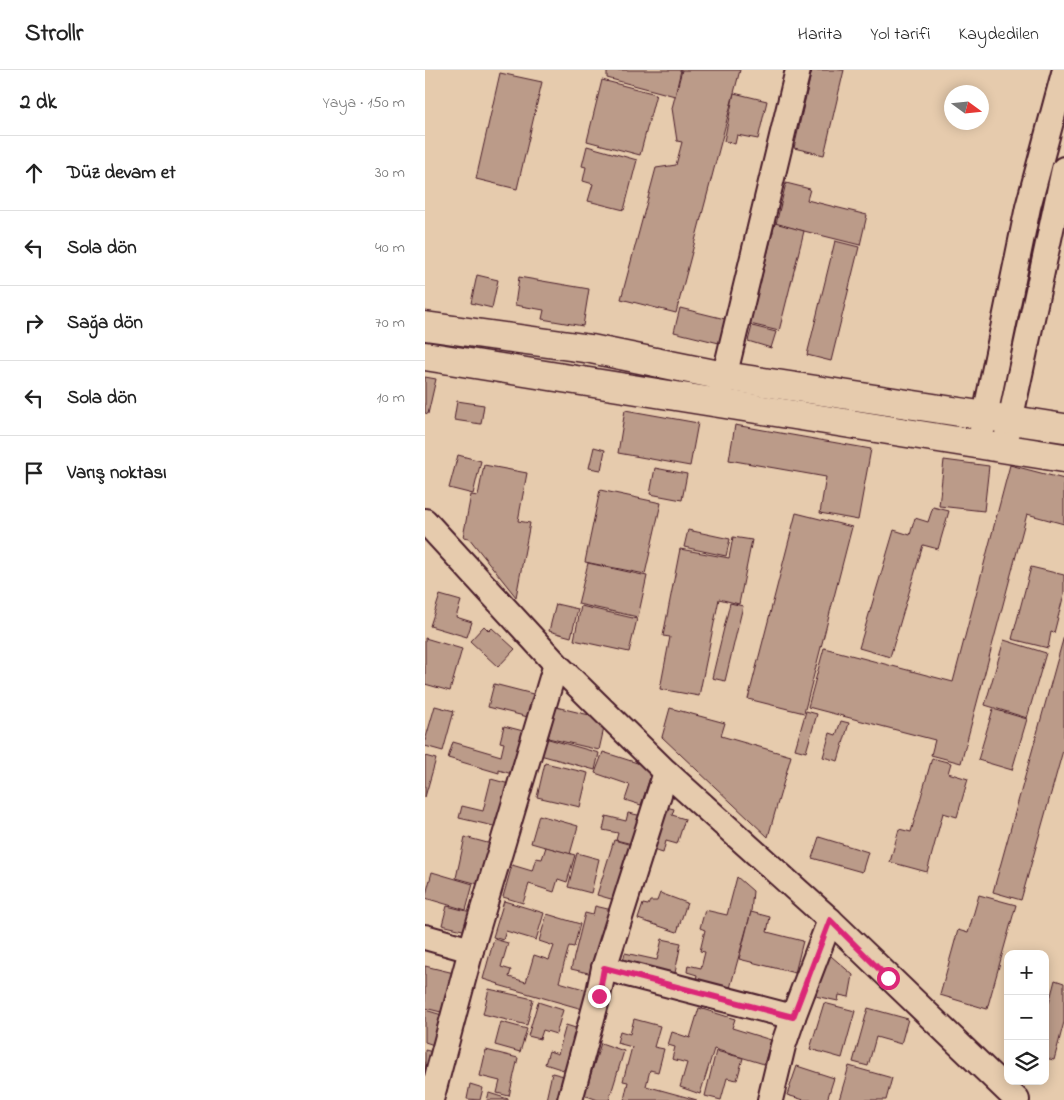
<!DOCTYPE html>
<html lang="tr">
<meta charset="utf-8">
<style>
:root{--surface:#fff;--page:#f6f6f6;--text:#222;--muted:#767676;--line:#e0e0e0}
body{margin:0;font-family:"Indie Flower",sans-serif;background:var(--page);color:var(--text)}
.controls{position:absolute;right:15px;bottom:15px;display:grid;overflow:hidden;border-radius:10px;box-shadow:0 2px 12px #0003}
.controls button{width:45px;height:45px;display:grid;place-items:center;padding:0;border:0;border-bottom:1px solid var(--line);background:var(--surface);color:var(--text);font:25px sans-serif}
.compass{position:absolute;left:519px;top:15px;width:45px;height:45px;border-radius:50%;background:var(--surface);box-shadow:0 2px 12px #0003;rotate:105deg}
.stop{position:absolute;width:15px;height:15px;margin:-11px;border:4px solid #db2777;border-radius:50%;background:#fff}
.stop.end{background:#db2777;border-color:#fff;box-shadow:0 1px 5px #0008}
.list{margin:0;padding:0;list-style:none}
h2{display:flex;justify-content:space-between;align-items:center;height:65px;margin:0;padding:0 20px;font-size:21px}
h2 small{font-size:16px;font-weight:400;color:var(--muted)}
.list li{display:grid;grid-template-columns:32px 1fr auto;gap:15px;align-items:center;box-sizing:border-box;height:75px;padding:0 20px;border-top:1px solid var(--line)}
.list b{display:block;font-size:19px;white-space:nowrap}
.list em{font-size:16px;font-style:normal;color:var(--muted)}
.icon{flex:none;width:28px;height:28px;fill:none;stroke:currentColor;stroke-width:2;stroke-linecap:round;stroke-linejoin:round}
.map{position:relative;flex:none;width:639px;height:1030px;overflow:hidden}
header{display:flex;align-items:center;gap:30px;box-sizing:border-box;height:70px;padding:0 25px;background:var(--surface);border-bottom:1px solid var(--line)}
header strong{font-size:24px}
nav{display:flex;gap:28px;margin-inline-start:auto;font-size:18px}
main{display:flex}
aside{flex:1;background:var(--surface)}
.map>svg:first-child{display:block}
</style>
<header>
<strong>Strollr</strong>
<nav><a>Harita</a><a>Yol tarifi</a><a>Kaydedilen</a></nav>
</header>
<main>
<aside>
<h2>2 dk<small>Yaya · 150 m</small></h2>
<ul class="list">
<li><svg class="icon" aria-label="ahead" viewBox="0 0 24 24"><path d="M12 20V5M6 11l6-6 6 6"/></svg><div><b>Düz devam et</b></div><em>30 m</em></li>
<li><svg class="icon" aria-label="left" viewBox="0 0 24 24"><path d="M17 20v-9H6M10 6l-5 5 5 5"/></svg><div><b>Sola dön</b></div><em>40 m</em></li>
<li><svg class="icon" aria-label="right" viewBox="0 0 24 24"><path d="M7 20v-9h11M14 6l5 5-5 5"/></svg><div><b>Sağa dön</b></div><em>70 m</em></li>
<li><svg class="icon" aria-label="left" viewBox="0 0 24 24"><path d="M17 20v-9H6M10 6l-5 5 5 5"/></svg><div><b>Sola dön</b></div><em>10 m</em></li>
<li><svg class="icon" aria-label="arrive" viewBox="0 0 24 24"><path d="M6 21V4h12l-3 4 3 4H6"/></svg><div><b>Varış noktası</b></div></li>
</ul>
</aside>
<div class="map">
<svg width="639" height="1030" viewBox="0 0 639 1030">
<rect width="100%" height="100%" fill="#e6cbad"/>
<filter id="ink" filterUnits="userSpaceOnUse"><feTurbulence type="fractalNoise" baseFrequency=".02" numOctaves="2"/><feDisplacementMap in="SourceGraphic" scale="10" xChannelSelector="R" yChannelSelector="G"/><feConvolveMatrix kernelMatrix="1 2 1 2 8 2 1 2 1" color-interpolation-filters="sRGB"/></filter>
<g filter="url(#ink)">
<!-- building -->
<g fill="#bb9b89" stroke="#4a1f2b">
<polygon points="182,0 256,0 250,26 182,8"/>
<polygon points="257,0 315,0 251,243 196,229 231,98 251,95 257,72 252,71 247,38"/>
<polygon points="387,0 419,0 399,85 369,78"/>
<polygon points="75,3 117,12 92,119 51,109"/>
<polygon points="177,10 231,24 215,85 162,71"/>
<polygon points="309,23 342,31 333,69 312,65 310,74 299,71"/>
<polygon points="162,76 212,90 199,140 163,131 168,114 158,111 161,97 157,96"/>
<polygon points="361,113 385,119 382,130 442,145 435,175 351,154"/>
<polygon points="350,153 379,161 354,261 325,254"/>
<polygon points="410,171 434,177 406,291 382,285"/>
<polygon points="52,205 73,210 67,238 46,233"/>
<polygon points="94,207 164,219 158,256 117,249 119,240 90,235"/>
<polygon points="255,238 300,249 294,273 249,262"/>
<polygon points="327,256 351,262 346,278 323,271"/>
<polygon points="0,307 11,309 3,344 0,343"/>
<polygon points="32,331 59,335 56,354 29,350"/>
<polygon points="200,340 273,353 265,396 193,383"/>
<polygon points="310,355 446,379 433,450 395,443 401,407 304,390"/>
<polygon points="169,377 180,380 176,400 164,398"/>
<polygon points="33,385 56,391 48,424 24,418"/>
<polygon points="519,390 564,396 559,441 514,436"/>
<polygon points="59,395 102,403 93,451 105,453 91,527 44,468 38,467 46,425 53,426"/>
<polygon points="585,395 639,409 639,454 602,444 536,693 506,685 510,670 383,637 399,578 528,612"/>
<polygon points="230,398 262,404 257,430 225,424"/>
<polygon points="175,420 236,433 220,504 160,492"/>
<polygon points="508,437 524,441 513,479 498,475 465,587 434,578 469,460 485,465 490,448 503,452"/>
<polygon points="371,443 427,457 379,643 323,629"/>
<polygon points="263,460 305,469 301,486 259,477"/>
<polygon points="308,467 327,470 314,534 294,529 274,626 235,619 245,567 238,566 255,479 304,488"/>
<polygon points="163,493 222,506 213,547 153,534"/>
<polygon points="606,497 639,505 639,524 629,563 626,562 623,578 587,569"/>
<polygon points="15,525 36,531 31,547 47,552 42,567 5,556"/>
<polygon points="305,533 318,536 300,611 287,608"/>
<polygon points="131,534 153,539 146,567 124,561"/>
<polygon points="156,536 212,549 204,582 149,570"/>
<polygon points="59,556 64,561 67,558 90,579 73,597 45,571"/>
<polygon points="639,566 639,677 596,830 568,822"/>
<polygon points="0,568 37,579 25,621 0,614"/>
<polygon points="579,570 621,583 602,648 560,635"/>
<polygon points="69,614 112,625 107,648 63,637"/>
<polygon points="10,636 29,641 18,681 0,676 0,671"/>
<polygon points="131,637 181,649 174,680 123,668"/>
<polygon points="245,638 300,653 296,666 366,686 343,767 237,667"/>
<polygon points="568,639 602,649 587,700 553,690"/>
<polygon points="381,641 392,644 381,682 370,679"/>
<polygon points="416,651 424,653 413,691 398,687 405,663 411,665"/>
<polygon points="79,656 102,662 90,705 74,700 74,703 23,688 28,672 76,686 79,673 75,672"/>
<polygon points="120,668 174,683 170,700 115,685"/>
<polygon points="178,682 228,698 216,735 200,730 205,715 170,703"/>
<polygon points="0,686 11,689 0,727"/>
<polygon points="507,688 526,693 523,703 543,709 532,747 518,743 502,802 465,792 474,759 486,762"/>
<polygon points="120,693 163,703 155,737 112,727"/>
<polygon points="66,709 88,715 77,758 34,748 37,736 58,741"/>
<polygon points="233,735 249,739 247,745 260,749 252,774 241,771 238,783 221,778"/>
<polygon points="203,743 218,746 211,775 191,770 193,763 178,760 181,746 201,751"/>
<polygon points="114,745 153,756 145,784 106,773"/>
<polygon points="40,767 70,775 61,816 31,808"/>
<polygon points="394,767 443,782 437,802 387,788"/>
<polygon points="189,770 210,776 193,831 172,825"/>
<polygon points="121,777 150,785 142,812 133,809 129,822 104,814 98,833 78,827 87,795 107,801 111,788 117,789"/>
<polygon points="152,783 174,789 166,823 143,817"/>
<polygon points="7,802 48,814 41,840 0,828"/>
<polygon points="312,807 328,821 326,842 304,922 270,914 272,905 262,902 263,895 276,898 280,882 275,881 280,860 275,858 280,840 302,845"/>
<polygon points="235,823 262,833 252,862 213,849 218,834 223,835 225,831 232,831"/>
<polygon points="554,825 591,835 562,939 515,925 533,860 543,863"/>
<polygon points="79,831 119,843 111,870 81,861 78,870 68,867"/>
<polygon points="22,836 54,844 50,863 17,855"/>
<polygon points="170,836 187,840 172,905 146,899 160,843 168,845"/>
<polygon points="326,842 345,847 342,862 378,871 370,903 314,889"/>
<polygon points="122,844 155,854 149,877 144,876 134,912 166,921 161,940 73,915 74,914 58,909 69,869 83,873 76,897 86,900 84,907 101,912 109,885 124,890 129,876 114,871"/>
<polygon points="237,869 256,873 249,908 197,896 200,883 232,890"/>
<polygon points="399,880 428,905 424,927 414,925 413,931 390,926"/>
<polygon points="0,896 29,903 20,943 0,938"/>
<polygon points="630,910 639,913 639,952 629,990 620,988 620,932 624,933"/>
<polygon points="64,919 108,929 102,955 58,944"/>
<polygon points="113,932 138,940 131,964 118,960 115,969 103,966"/>
<polygon points="399,933 430,941 417,988 385,979"/>
<polygon points="274,938 310,949 307,958 346,970 339,994 289,979 275,1024 255,1017 262,993 247,989 250,977 243,975 247,962 265,968"/>
<polygon points="443,938 483,949 476,974 451,967 443,996 428,992"/>
<polygon points="0,940 24,947 15,977 0,972"/>
<polygon points="209,949 235,956 229,977 239,979 233,1002 225,1000 221,1016 272,1030 199,1030 203,1012 198,1011 207,977 192,973 195,961 205,964"/>
<polygon points="76,952 102,959 95,982 70,975"/>
<polygon points="141,955 157,960 145,1002 120,994 124,981 133,984"/>
<polygon points="176,973 199,981 184,1030 173,1030 159,1025"/>
<polygon points="0,980 12,983 7,1002 0,1001"/>
<polygon points="61,980 93,988 84,1026 72,1023 75,1011 55,1006"/>
<polygon points="291,981 318,988 312,1010 302,1008 296,1030 280,1026"/>
<polygon points="372,996 409,1008 402,1030 379,1030 362,1025"/>
<polygon points="424,996 467,1008 461,1030 414,1030"/>
<polygon points="127,1003 143,1007 138,1030 121,1030"/>
<polygon points="45,1014 58,1018 55,1030 42,1029"/>
<polygon points="64,1023 83,1029 83,1030 62,1030"/>
</g>
<g fill="none" stroke-linecap="round" stroke-linejoin="round">
<!-- minor casing -->
<g stroke="#4a1f2b" stroke-width="28">
<g id="minor">
<polyline points="295,324 373,0"/>
<polyline points="554,375 603,137 639,3"/>
<polyline points="579,379 639,99"/>
<polyline points="0,451 131,594 241,702 405,850 592,1030"/>
<polyline points="0,867 46,880"/>
<polyline points="179,898 368,947"/>
<polyline points="6,1030 46,880 131,594"/>
<polyline points="145,1030 173,926 179,898 241,702"/>
<polyline points="345,1030 358,976 368,947 405,850"/>
</g>
</g>
<!-- major casing -->
<g stroke="#4a1f2b" stroke-width="31">
<g id="major">
<polyline points="0,256 166,279 299,306 639,358"/>
<polyline points="0,286 639,388"/>
</g>
</g>
<!-- minor -->
<use href="#minor" stroke="#e6cbad" stroke-width="24"/>
<!-- major -->
<use href="#major" stroke="#e6cbad" stroke-width="28"/>
</g>
</g>
<g fill="none" stroke-linecap="round" stroke-linejoin="round" filter="url(#ink)">
<!-- route -->
<polyline stroke="#db2777" stroke-width="6" points="174,926 179,898 368,947 405,850 463,908"/>
</g>
</svg>
<div class="controls">
<button>+</button>
<button>−</button>
<button><svg class="icon" aria-label="layers" viewBox="0 0 24 24"><path d="M12 4l9 5-9 5-9-5zM3 14l9 5 9-5"/></svg></button>
</div>
<svg class="compass" viewBox="-18 -18 36 36"><path d="M0-13l5 13h-10z" fill="#e53935"/><path d="M0 13l5-13h-10z" fill="#767676"/></svg>
<div class="stop" style="left:463px;top:908px"></div>
<div class="stop end" style="left:174px;top:926px"></div>
</div>
</main>
